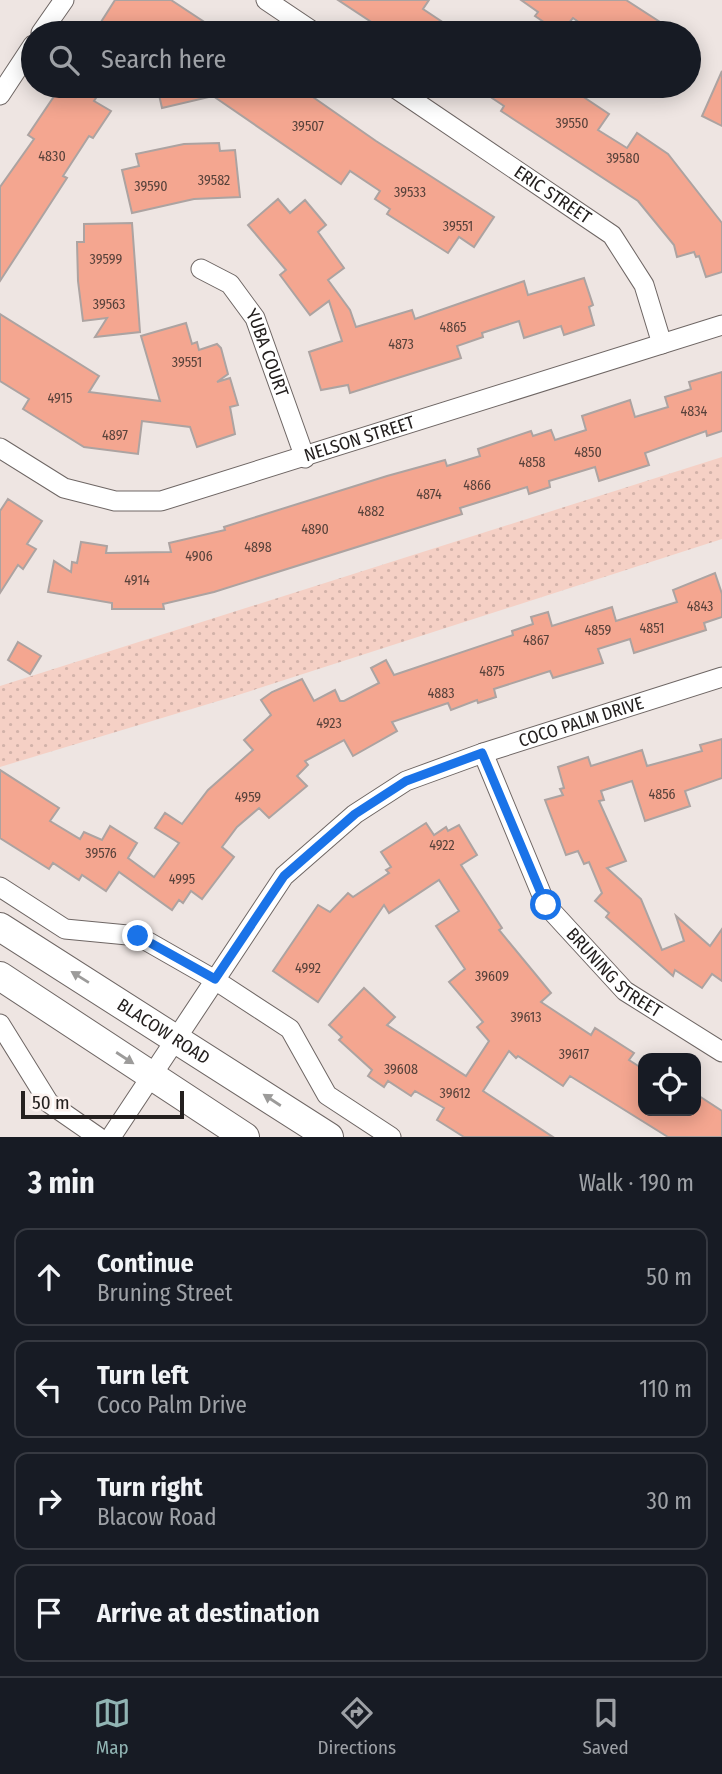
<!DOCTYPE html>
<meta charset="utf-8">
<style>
:root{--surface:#171b24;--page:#242831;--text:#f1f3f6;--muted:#9ea1a6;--line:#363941;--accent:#91b4b3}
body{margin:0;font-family:"Fira Sans Condensed",sans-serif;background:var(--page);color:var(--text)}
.controls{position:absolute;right:21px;bottom:21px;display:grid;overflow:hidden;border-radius:14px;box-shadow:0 4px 18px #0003}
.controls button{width:63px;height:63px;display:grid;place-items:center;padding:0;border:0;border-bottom:2px solid var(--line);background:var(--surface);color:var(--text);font:35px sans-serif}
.scale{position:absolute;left:21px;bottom:18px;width:163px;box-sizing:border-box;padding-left:7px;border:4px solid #24201f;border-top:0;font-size:19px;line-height:24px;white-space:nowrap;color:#24201f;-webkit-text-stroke:5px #fcf2ef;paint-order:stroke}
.stop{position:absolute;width:21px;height:21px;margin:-16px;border:5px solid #1a73e8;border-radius:50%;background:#fff}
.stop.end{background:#1a73e8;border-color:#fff;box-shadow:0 2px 7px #0008}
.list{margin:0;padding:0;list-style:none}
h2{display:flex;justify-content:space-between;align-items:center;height:91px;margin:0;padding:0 28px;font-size:30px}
h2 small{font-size:23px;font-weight:400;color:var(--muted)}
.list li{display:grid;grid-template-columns:46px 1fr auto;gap:21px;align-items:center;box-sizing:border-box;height:98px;margin:0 14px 14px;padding:0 14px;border:2px solid var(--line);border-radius:14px}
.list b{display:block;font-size:26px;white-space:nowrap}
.list p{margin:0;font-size:23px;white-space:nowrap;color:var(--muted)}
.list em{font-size:23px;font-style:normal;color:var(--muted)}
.icon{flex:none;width:38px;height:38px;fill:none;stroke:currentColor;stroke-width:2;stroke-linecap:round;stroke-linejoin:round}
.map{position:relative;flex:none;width:722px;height:1137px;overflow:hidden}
.search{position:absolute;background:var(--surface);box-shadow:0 4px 18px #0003;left:21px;right:21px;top:21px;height:77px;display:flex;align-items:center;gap:18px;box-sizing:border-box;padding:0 24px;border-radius:38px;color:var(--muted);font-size:26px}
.sheet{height:539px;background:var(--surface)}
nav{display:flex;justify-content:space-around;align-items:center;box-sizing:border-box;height:98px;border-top:2px solid var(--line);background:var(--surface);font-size:19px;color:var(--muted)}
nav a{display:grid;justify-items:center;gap:4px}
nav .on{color:var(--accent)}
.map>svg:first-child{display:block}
</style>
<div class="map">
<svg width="722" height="1137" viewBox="0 0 722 1137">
<defs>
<pattern id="green-dots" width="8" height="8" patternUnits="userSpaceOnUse" patternTransform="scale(1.75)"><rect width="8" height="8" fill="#f5d0c5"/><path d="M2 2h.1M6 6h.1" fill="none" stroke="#d2b2a9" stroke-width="1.8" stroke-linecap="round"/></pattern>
</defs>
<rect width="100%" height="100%" fill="#eee5e2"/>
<!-- green -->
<polygon fill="url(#green-dots)" points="722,457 722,539 238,695 0,767 0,686"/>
<!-- building -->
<g fill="#f4a690" stroke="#aca3a1" stroke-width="2">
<polygon points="115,0 171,0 221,33 94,33"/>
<polygon points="338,0 429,0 423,9 459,33 388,33"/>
<polygon points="521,0 626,0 677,33 610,33 597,25 594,29 587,28 573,18 560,33 535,16 538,12"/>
<polygon points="722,71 722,126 702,116"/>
<polygon points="61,86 104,86 94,101 111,111 93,138 89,136 63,176 67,178 0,281 0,187 34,139 28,135"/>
<polygon points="157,86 297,86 376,141 494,217 474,247 459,237 448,253 387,214 390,209 375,199 380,191 350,171 341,184 213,96 162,108"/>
<polygon points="474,86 567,86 609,114 598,130 627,148 637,133 668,154 722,223 722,272 706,277 699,256 696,257 694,252 677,257 674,245 638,201 501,111 504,106"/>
<polygon points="219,143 220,151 235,150 240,197 194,199 132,213 122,170 139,166 136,154 184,144"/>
<polygon points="278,199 290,213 305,200 326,225 318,232 344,268 328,280 350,310 356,327 412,310 415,319 524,281 528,295 584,278 593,305 589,307 594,325 564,335 561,326 524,338 519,321 482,333 483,337 457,346 461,358 350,393 348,385 321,390 309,352 342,341 329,301 310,315 280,275 286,270 248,225"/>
<polygon points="132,223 140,332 95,337 107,318 83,321 78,281 77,242 84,242 84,224"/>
<polygon points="0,314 99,376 89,392 160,401 141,336 186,323 192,344 197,342 199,350 217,344 221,348 228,374 217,382 230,378 238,405 230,407 235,434 197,447 190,427 142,421 138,454 84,447 23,409 29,399 0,381"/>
<polygon points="722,372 722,431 707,436 706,431 645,453 649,465 599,481 595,467 549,481 550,487 529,494 527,487 460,508 462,514 214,592 163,604 164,609 112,609 112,603 48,592 54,561 71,572 72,562 77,563 81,542 107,546 106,553 171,552 169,543 225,530 224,527 387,476 445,460 447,466 480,456 478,449 531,431 533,436 551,430 555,440 586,430 582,416 630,400 635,417 668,407 665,397 691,389 689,382"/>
<polygon points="8,499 42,521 27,544 36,549 23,569 18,565 0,593 0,511"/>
<polygon points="715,573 722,594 722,617 704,623 706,630 634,653 630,639 598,649 603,663 553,678 550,671 494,689 496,697 478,703 477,700 451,710 448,703 392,722 397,731 353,756 344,740 305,761 308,765 297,776 307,786 269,818 259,808 237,827 222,847 234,857 202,899 191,891 183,903 179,900 172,910 119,872 106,891 82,875 79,880 53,863 49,869 0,838 0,770 59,808 50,821 80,839 84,832 102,840 110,826 137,843 128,858 154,877 179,843 155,828 165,813 182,824 208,790 253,750 244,740 271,715 261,700 272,692 302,679 314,701 335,690 340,701 344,701 379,683 371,668 386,660 394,675 513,635 512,631 533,624 531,617 548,612 552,626 612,607 616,621 677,602 673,590"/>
<polygon points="18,642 41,656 30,674 8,660"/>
<polygon points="722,739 722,778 685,791 690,806 645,821 632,781 601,791 604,800 599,801 626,861 607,868 641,899 662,950 684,941 676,916 710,946 722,929 722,981 712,974 702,988 675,970 673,976 606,917 609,913 595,901 602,893 589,862 584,864 578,851 566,855 545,800 563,795 560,789 564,788 558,767 588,757 591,766 642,750 647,766 702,751 700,745"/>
<polygon points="426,823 434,835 446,827 448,831 459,825 477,855 461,865 502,928 499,930 551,993 541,1002 591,1035 595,1028 634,1053 629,1060 643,1069 643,1111 696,1111 696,1094 722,1111 722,1137 668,1137 570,1076 563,1086 518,1056 516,1058 509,1051 483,1091 553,1137 464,1137 437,1120 444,1108 415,1091 411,1096 388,1081 384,1087 368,1076 372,1070 339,1040 342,1037 329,1025 364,988 395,1017 387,1025 466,1076 489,1041 477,1027 483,1022 449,982 465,969 436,926 459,911 439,880 389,913 384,905 318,1002 273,971 318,905 330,912 348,893 353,897 389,873 386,870 391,867 381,852"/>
</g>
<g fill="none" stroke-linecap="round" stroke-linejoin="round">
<!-- minor casing -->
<g stroke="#6e6664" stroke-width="21">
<g id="minor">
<polyline points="266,0 315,33"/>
<polyline points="41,33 64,0"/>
<path id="s1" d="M392,86L612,235L644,285L662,344"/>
<polyline points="0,95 33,45"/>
<path id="s2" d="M201,269L230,284L255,318L305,458"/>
<path id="s3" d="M0,448L64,488L115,501H161L722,325"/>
<path id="s4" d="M483,753L546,905L625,991L722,1052"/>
<polyline points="0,887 65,929 138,936 215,980 290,1029 327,1095 391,1137"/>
<polyline points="0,1024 49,1103 98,1137"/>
<path id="s5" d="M111,1137L284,876L355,814L406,781L483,753L722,677"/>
</g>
</g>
<!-- secondary casing -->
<g stroke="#6e6664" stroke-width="30">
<g id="secondary">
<path id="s6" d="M0,927L329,1137"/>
<polyline points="0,976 245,1137"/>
</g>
</g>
<!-- minor -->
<use href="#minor" stroke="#fff" stroke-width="19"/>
<!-- secondary -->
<use href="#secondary" stroke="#fff" stroke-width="28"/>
</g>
<!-- one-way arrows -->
<defs><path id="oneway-solid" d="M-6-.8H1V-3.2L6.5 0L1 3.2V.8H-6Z" transform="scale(1.75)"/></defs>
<g fill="#9c9b9a">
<use href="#oneway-solid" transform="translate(80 977) rotate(-148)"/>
<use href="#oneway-solid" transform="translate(125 1058) rotate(33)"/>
<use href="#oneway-solid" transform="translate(272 1100) rotate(-147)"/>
</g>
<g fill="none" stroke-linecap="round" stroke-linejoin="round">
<!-- route -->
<polyline stroke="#1a73e8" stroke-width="9" points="138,936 215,979 284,876 355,814 406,781 482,753 546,905"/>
</g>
<g text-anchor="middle" stroke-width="5" stroke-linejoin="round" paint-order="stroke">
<!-- number labels -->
<g font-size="14" fill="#58423b">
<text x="572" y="128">39550</text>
<text x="308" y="131">39507</text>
<text x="52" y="161">4830</text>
<text x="623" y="163">39580</text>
<text x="214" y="185">39582</text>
<text x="151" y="191">39590</text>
<text x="410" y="197">39533</text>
<text x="458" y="231">39551</text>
<text x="106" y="264">39599</text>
<text x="109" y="309">39563</text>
<text x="453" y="332">4865</text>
<text x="401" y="349">4873</text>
<text x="187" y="367">39551</text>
<text x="60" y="403">4915</text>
<text x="694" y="416">4834</text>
<text x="115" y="440">4897</text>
<text x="588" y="457">4850</text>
<text x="532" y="467">4858</text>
<text x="477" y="490">4866</text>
<text x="429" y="499">4874</text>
<text x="371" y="516">4882</text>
<text x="315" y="534">4890</text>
<text x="258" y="552">4898</text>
<text x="199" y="561">4906</text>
<text x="137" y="585">4914</text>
<text x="700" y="611">4843</text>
<text x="652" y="633">4851</text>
<text x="598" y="635">4859</text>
<text x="536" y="645">4867</text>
<text x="492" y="676">4875</text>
<text x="441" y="698">4883</text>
<text x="329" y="728">4923</text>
<text x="662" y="799">4856</text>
<text x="248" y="802">4959</text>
<text x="442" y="850">4922</text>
<text x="101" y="858">39576</text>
<text x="182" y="884">4995</text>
<text x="308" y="973">4992</text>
<text x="492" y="981">39609</text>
<text x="526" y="1022">39613</text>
<text x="574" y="1059">39617</text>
<text x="401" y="1074">39608</text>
<text x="455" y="1098">39612</text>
</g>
<!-- street labels -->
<g font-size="18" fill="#24201f" stroke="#fcf2ef">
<text dy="6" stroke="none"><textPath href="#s1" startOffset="194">ERIC STREET</textPath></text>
<text dy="6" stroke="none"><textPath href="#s2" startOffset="112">YUBA COURT</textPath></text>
<text dy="6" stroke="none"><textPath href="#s3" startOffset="382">NELSON STREET</textPath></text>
<text dy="6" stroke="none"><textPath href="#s5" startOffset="653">COCO PALM DRIVE</textPath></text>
<text dy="6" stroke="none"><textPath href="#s4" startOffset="261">BRUNING STREET</textPath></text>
<text dy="6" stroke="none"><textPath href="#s6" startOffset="194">BLACOW ROAD</textPath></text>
</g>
</g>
</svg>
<div class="controls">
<button><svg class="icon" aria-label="locate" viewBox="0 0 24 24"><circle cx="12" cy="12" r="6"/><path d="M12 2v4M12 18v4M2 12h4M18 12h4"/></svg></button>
</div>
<div class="scale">50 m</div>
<div class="stop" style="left:546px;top:905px"></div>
<div class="stop end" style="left:138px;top:936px"></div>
<div class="search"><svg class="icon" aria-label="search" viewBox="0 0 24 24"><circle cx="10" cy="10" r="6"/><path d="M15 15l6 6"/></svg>Search here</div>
</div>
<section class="sheet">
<h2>3 min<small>Walk · 190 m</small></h2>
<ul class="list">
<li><svg class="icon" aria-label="ahead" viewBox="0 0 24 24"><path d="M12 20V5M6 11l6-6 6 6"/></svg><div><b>Continue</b><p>Bruning Street</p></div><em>50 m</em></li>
<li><svg class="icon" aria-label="left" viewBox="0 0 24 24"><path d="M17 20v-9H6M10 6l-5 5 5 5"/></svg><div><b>Turn left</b><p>Coco Palm Drive</p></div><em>110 m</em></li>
<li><svg class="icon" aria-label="right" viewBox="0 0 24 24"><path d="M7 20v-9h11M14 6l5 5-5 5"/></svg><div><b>Turn right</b><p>Blacow Road</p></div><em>30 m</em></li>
<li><svg class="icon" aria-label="arrive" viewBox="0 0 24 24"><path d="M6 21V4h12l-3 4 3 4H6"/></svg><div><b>Arrive at destination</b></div></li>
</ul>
</section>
<nav>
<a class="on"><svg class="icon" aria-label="map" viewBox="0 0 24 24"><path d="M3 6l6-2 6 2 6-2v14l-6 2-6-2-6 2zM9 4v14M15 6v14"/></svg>Map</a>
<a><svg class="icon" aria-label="directions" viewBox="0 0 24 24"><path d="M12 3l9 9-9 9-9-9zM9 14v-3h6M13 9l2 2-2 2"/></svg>Directions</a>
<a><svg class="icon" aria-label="saved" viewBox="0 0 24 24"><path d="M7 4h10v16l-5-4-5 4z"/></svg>Saved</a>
</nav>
